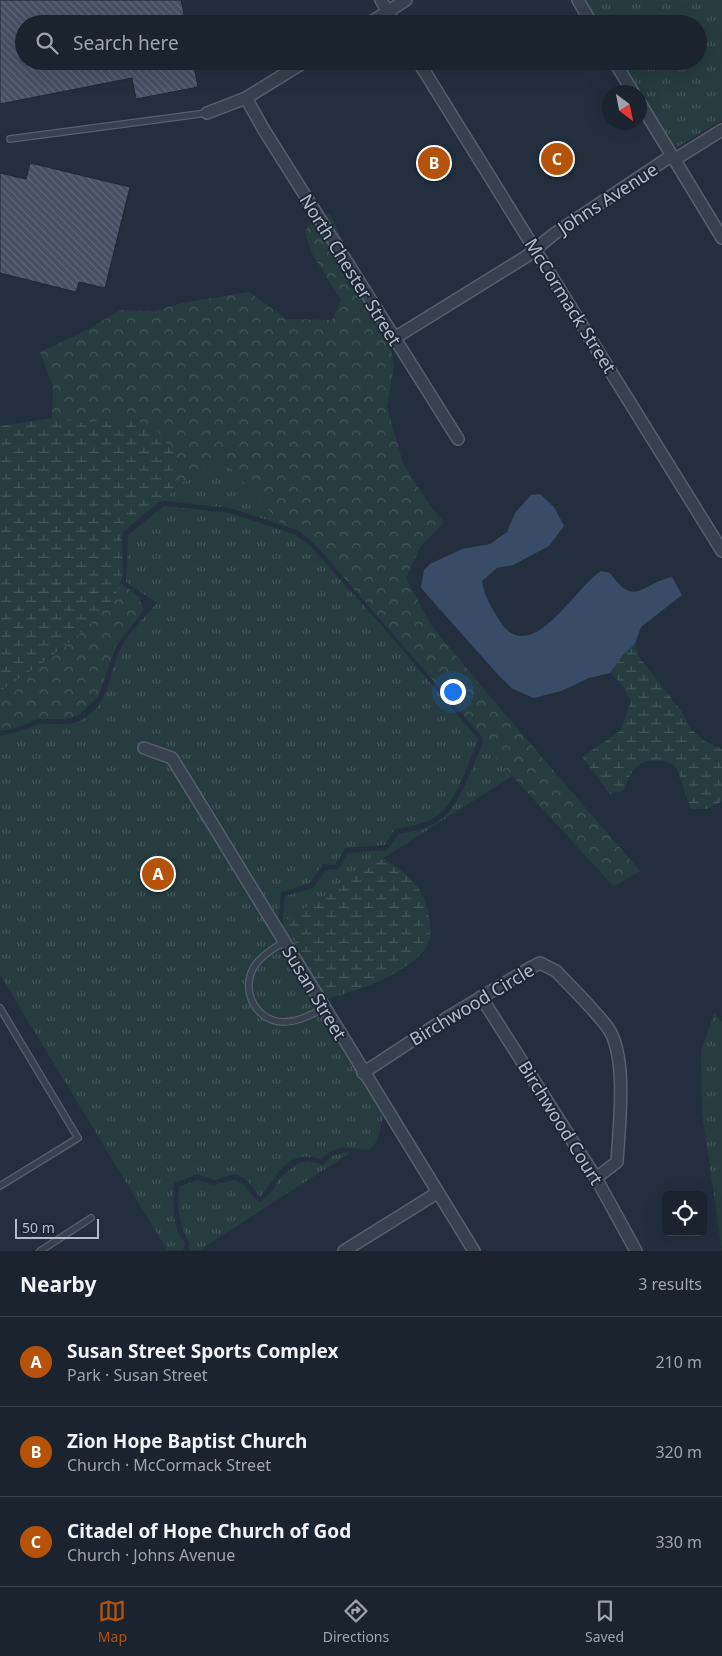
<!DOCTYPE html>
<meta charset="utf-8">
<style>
:root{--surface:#1b232e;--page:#282f3a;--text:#f1f3f6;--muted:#a0a4aa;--line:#39404a;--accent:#b45309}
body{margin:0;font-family:"Noto Sans",sans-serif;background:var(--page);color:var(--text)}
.controls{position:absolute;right:15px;bottom:15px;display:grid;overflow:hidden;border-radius:8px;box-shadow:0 5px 20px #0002}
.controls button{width:45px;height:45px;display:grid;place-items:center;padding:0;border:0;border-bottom:1px solid var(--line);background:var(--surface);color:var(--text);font:25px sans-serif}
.compass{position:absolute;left:602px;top:85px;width:45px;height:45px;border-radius:50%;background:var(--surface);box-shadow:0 5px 20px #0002;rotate:148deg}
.scale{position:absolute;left:15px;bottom:12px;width:84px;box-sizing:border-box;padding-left:5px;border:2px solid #b4bcc9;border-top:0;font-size:14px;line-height:18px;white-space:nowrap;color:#b4bcc9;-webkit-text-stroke:4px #1d2633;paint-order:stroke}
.you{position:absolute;left:452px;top:691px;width:18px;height:18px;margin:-12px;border:4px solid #fff;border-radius:50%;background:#1a73e8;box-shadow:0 0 0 8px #1a73e833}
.badge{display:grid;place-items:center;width:32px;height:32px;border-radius:50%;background:var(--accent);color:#fff;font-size:16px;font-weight:700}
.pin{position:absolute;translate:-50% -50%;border:2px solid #fff;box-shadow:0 1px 5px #0006}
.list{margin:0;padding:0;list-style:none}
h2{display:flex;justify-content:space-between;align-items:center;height:65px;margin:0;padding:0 20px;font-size:21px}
h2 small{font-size:16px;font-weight:400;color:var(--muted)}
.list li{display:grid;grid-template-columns:32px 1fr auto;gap:15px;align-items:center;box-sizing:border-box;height:90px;padding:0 20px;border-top:1px solid var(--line)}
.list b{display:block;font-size:19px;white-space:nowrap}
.list p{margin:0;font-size:16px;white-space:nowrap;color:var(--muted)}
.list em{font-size:16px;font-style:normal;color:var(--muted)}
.icon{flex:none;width:28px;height:28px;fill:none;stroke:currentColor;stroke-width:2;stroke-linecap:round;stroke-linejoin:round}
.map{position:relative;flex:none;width:722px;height:1251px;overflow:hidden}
.search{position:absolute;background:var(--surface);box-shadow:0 5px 20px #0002;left:15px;right:15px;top:15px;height:55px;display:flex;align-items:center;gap:12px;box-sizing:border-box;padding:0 18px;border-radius:28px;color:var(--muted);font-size:19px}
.sheet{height:335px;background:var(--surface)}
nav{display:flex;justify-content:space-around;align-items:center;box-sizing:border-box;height:70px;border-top:1px solid var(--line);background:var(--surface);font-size:14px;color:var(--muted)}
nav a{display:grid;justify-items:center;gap:2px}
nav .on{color:var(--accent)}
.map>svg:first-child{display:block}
</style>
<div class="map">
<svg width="722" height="1251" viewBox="0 0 722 1251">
<defs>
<pattern id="forest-crowns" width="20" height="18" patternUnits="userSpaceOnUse" patternTransform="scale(1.25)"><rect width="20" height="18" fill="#263c3f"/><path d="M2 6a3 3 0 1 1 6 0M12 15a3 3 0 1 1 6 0" fill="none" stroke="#435659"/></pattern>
<pattern id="wetland-marsh" width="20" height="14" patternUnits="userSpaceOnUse" patternTransform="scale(1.25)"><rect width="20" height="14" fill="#263c3f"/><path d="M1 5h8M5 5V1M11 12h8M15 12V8" fill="none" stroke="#435659"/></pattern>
<pattern id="park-tufts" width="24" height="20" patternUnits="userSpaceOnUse" patternTransform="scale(1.25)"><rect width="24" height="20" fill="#263c3f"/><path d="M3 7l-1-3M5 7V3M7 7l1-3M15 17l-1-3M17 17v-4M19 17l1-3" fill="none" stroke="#435659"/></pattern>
<pattern id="building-back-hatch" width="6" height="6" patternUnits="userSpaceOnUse" patternTransform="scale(1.25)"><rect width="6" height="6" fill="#455162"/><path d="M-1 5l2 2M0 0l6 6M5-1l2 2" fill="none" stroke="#5d6877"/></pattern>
</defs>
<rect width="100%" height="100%" fill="#242f3e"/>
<!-- forest -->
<g fill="url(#forest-crowns)">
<polygon points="330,214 389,339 394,366 387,407 403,463 428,503 444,522 420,547 406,578 431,625 492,699 640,871 614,887 483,744 482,737 315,544 299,531 282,525 223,460 177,486 177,458 130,417 83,423 52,418 53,387 40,352 87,330 120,310 153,311 182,303 249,292 286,319 332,320 341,300 311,252 305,231 317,215"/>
<path d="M121,583L138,596L144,610L116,646L98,697L79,715L66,719H37L16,728L0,731V691C44,663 96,631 121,583Z"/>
</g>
<!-- wetland -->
<g fill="url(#wetland-marsh)">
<path d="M130,417L157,430L177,458V486L165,501H160L123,532C120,548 126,570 120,585C107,622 33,670 0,691V426L52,418L83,423Z"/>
<path d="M635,644L639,657L682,712L690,728L704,741L722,749V801L707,809H691L677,769L672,763C641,756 634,763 623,791L610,794L582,757L620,731L631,702L620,682L610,673L623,655Z"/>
<path d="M383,858C404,871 424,887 428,912C430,923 433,935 427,946C410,973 356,992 326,999L283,922Z"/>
</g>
<!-- park -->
<g fill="url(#park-tufts)">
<polygon points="580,0 722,0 722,120 674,149 619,61 698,61 698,24 595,24"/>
<polygon points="223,460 282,525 230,508 165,501 177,486"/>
<path d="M164,506L230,513L296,535L311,547L382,626L479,740C467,763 459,797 439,814C429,823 408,827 395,829L385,845L345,848L335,865L323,864L310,883L281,892L277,931L385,1108L378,1139L370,1150C351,1149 336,1142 322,1159C285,1149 280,1174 260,1197L246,1179L235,1174L213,1180L197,1174L174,1183C173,1204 171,1226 185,1243L183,1251H168L0,975V736C13,734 24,729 37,725C51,721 67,728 82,720C112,703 107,674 121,648C130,631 144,617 157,603L126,582L128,535Z"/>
<path d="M483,744L512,776L283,922L358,1055L282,931L285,896L313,888L326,870L339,869L348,853L387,850L399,834C411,832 433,827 442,819C463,800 471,768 483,744Z"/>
<polygon points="714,1013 722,1022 722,1251 702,1113 701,1052"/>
<path d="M345,1152L350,1153L198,1251H189V1242C178,1225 178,1207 179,1187L197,1180L213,1185L235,1180L243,1184L256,1200L261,1202L275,1188L278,1179L297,1164L307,1161L323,1165L332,1156Z"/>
</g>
<!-- water -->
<path fill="#394c67" d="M540,494L554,507L564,526L549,546L513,565L497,568L482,581C484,597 493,610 501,623C532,667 575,587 601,571L610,573C635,609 642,583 672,577L682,595L641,627L635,644L623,655L610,673L589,678L561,691L534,698L513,689L501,678L421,588L424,570L430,564L462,549L490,544L507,532L515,513L531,495Z"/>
<!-- building -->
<g fill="url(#building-back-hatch)" stroke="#1f2835">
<polygon points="0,0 181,0 186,24 24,24 24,61 193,61 198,87 136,99 132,78 0,104"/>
<polygon points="30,163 130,187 105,288 79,282 76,292 0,273 0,173 26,179"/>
</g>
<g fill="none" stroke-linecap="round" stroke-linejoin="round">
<!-- lane casing -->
<g stroke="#565f6c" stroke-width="8">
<g id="lane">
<polyline points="10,139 207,113"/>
<path d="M283,942C274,949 263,954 256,964C239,987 254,1021 283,1022C298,1022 311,1015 324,1008"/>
<polyline points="0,1008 78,1138 0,1186"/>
<polyline points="40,1251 91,1218"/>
</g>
</g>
<!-- street casing -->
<g stroke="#565f6c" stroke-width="14">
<g id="street">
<polyline points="381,0 395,24"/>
<polyline points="578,0 592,24"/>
<polyline points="368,24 406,0"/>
<polyline points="418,61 722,551"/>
<polyline points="614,61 633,92"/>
<polyline points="246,98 264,130 458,439"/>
<polyline points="640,103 722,238"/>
<polyline points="207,113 246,98 306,61"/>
<polyline points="674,160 722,130"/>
<polyline points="393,339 527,256 554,234 671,156"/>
<polyline points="144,748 172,758 474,1251"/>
<polyline points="481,997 596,1178 636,1251"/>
<path d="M363,1073L445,1019L530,968L540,963L556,971C573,989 593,1008 608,1028C628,1057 619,1127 617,1162L596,1178"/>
<polyline points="344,1251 437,1193"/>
</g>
</g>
<!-- lane -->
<use href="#lane" stroke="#38414e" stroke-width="5.5"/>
<!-- street -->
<use href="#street" stroke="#38414e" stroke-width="11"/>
</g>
<g text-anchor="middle" stroke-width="4" stroke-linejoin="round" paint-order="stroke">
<!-- street labels -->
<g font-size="18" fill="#b4bcc9" stroke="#1d2633">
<text transform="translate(608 199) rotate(-33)" y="6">Johns Avenue</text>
<text transform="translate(350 270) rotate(58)" y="6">North Chester Street</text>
<text transform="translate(570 306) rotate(58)" y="6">McCormack Street</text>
<text transform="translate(314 993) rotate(59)" y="6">Susan Street</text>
<text transform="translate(472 1005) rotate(-31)" y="6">Birchwood Circle</text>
<text transform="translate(560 1123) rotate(58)" y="6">Birchwood Court</text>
</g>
</g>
</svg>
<div class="controls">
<button><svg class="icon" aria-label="locate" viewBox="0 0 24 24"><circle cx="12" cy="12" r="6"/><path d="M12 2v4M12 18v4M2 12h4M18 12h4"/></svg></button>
</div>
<svg class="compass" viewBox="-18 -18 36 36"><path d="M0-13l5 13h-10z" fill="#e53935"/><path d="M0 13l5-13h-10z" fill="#a0a4aa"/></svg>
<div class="scale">50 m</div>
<div class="you"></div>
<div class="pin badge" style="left:158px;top:874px">A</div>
<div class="pin badge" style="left:434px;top:163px">B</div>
<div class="pin badge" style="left:557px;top:159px">C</div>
<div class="search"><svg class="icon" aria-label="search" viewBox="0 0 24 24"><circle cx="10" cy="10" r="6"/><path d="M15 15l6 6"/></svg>Search here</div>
</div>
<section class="sheet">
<h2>Nearby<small>3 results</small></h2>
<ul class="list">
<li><span class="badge">A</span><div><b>Susan Street Sports Complex</b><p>Park · Susan Street</p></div><em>210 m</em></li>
<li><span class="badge">B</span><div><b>Zion Hope Baptist Church</b><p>Church · McCormack Street</p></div><em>320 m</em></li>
<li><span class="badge">C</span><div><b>Citadel of Hope Church of God</b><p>Church · Johns Avenue</p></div><em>330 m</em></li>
</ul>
</section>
<nav>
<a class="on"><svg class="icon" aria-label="map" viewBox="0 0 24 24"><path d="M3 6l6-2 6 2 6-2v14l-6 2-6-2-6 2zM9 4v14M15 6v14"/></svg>Map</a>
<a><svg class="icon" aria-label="directions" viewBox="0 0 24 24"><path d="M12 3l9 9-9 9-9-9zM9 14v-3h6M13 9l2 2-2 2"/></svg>Directions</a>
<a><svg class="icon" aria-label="saved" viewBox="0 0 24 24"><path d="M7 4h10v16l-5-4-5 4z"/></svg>Saved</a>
</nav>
